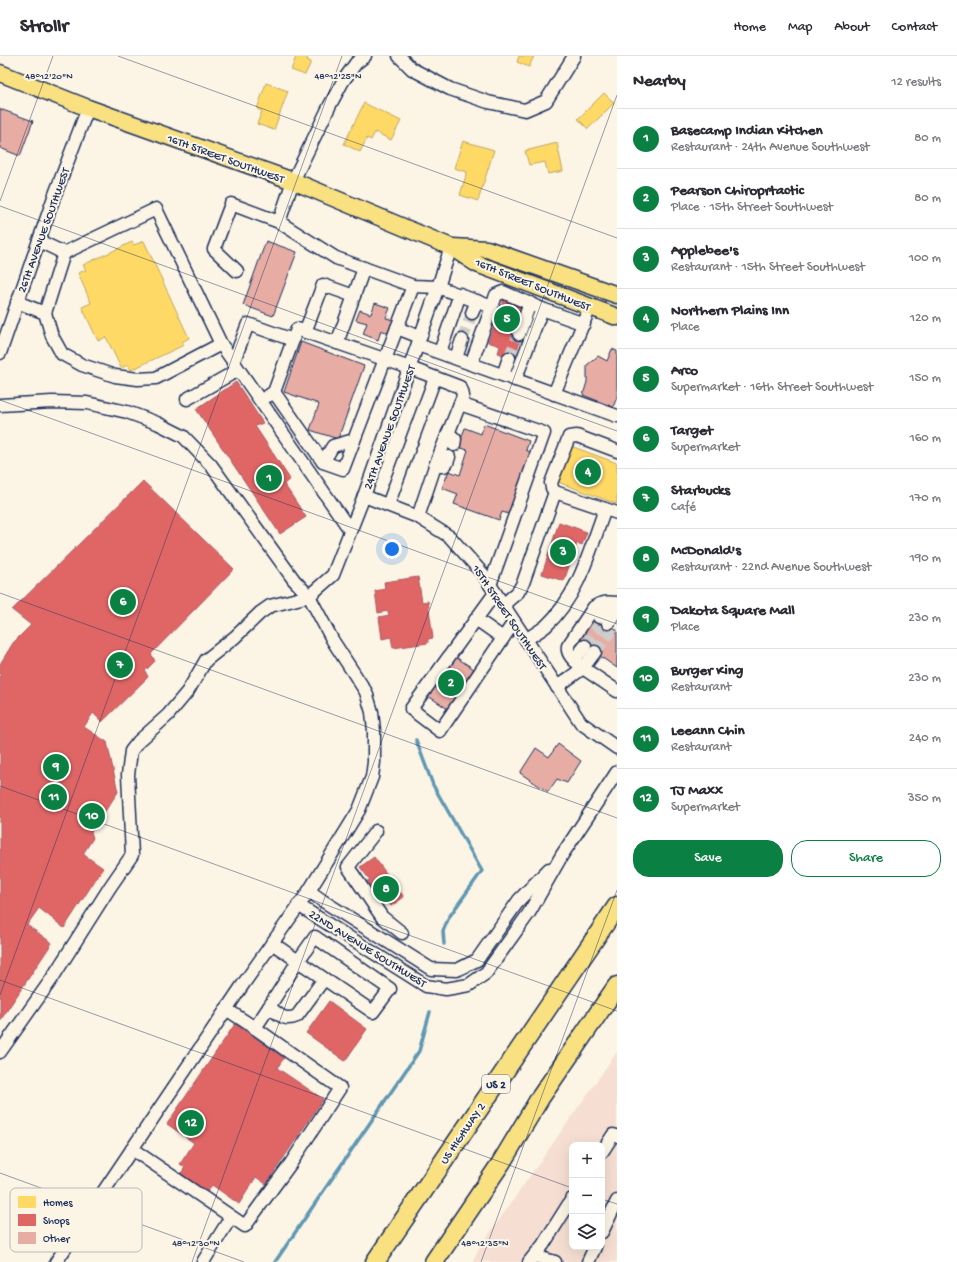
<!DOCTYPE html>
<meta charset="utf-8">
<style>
:root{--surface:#fff;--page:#f7f7f7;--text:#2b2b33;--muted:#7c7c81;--line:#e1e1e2;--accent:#0b8043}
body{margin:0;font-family:"Gochi Hand",sans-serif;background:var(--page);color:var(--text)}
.controls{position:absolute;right:12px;bottom:12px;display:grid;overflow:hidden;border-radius:8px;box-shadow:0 4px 16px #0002}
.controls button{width:36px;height:36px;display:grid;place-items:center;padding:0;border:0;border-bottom:1px solid var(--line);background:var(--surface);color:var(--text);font:20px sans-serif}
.you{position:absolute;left:392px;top:493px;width:14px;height:14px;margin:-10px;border:3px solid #fff;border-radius:50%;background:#1a73e8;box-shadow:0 0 0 6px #1a73e833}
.badge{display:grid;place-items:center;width:26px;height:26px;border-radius:50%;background:var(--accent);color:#fff;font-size:13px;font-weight:700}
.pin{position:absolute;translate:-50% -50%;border:2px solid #fff;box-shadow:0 1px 4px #0006}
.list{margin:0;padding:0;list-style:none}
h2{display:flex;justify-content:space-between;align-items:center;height:52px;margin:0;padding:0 16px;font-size:17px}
h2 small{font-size:13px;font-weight:400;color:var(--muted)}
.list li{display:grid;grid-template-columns:26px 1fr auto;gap:12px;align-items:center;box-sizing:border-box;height:60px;padding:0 16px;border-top:1px solid var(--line)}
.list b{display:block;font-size:15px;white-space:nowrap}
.list p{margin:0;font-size:13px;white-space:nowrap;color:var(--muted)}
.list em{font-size:13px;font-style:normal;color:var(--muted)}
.actions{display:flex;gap:8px;padding:12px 16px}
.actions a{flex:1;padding:9px 0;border:1px solid var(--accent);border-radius:16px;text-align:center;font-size:14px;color:var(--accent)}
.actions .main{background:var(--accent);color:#fff}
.icon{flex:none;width:22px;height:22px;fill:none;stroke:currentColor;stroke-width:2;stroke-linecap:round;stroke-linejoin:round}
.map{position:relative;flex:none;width:617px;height:1206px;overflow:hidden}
header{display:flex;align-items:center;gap:24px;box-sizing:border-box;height:56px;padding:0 20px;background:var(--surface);border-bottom:1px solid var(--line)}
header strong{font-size:19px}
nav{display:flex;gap:22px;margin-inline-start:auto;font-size:14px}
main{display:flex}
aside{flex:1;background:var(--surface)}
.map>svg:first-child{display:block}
</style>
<header>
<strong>Strollr</strong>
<nav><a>Home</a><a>Map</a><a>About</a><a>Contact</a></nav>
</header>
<main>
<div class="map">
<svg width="617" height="1206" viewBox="0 0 617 1206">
<rect width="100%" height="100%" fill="#fcf5e5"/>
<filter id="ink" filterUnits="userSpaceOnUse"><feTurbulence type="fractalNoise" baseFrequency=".025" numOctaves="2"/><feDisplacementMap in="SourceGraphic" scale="8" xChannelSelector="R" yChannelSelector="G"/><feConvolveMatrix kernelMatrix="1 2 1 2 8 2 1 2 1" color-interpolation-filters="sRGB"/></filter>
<g filter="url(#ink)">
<!-- built -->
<path fill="#f6dfd2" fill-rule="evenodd" d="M617,996V1206H472L478,1194ZM572,1089H602V1191H572Z"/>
<!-- homes -->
<g fill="#ffd966" stroke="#bba664">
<polygon points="294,0 308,0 307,4 311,6 305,19 291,14 296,1"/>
<polygon points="519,0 534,0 529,11 517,6"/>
<polygon points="266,27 288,35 274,74 257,68 262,55 257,53"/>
<polygon points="604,37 614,47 588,73 578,63"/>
<polygon points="364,47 401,65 391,84 375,76 371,84 367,82 360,96 344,88"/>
<polygon points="463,85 494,94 478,145 460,139 467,116 454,112"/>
<polygon points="557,87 563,115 548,118 545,106 529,109 525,95"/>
<polygon points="144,185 189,282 182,286 184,289 131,314 128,309 121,312 106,281 98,285 82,251 91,247 78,217 86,214 83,209 132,186 134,189"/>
<polygon points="568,389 617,407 617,448 555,425"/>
</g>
<!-- shops -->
<g fill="#e06666" stroke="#a55664">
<polygon points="504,243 523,250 513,276 522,279 514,303 498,297 500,290 488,286"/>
<polygon points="236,326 263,367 255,370 290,423 284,428 306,461 280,478 196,353"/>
<polygon points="143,425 234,513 151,598 155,605 145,615 148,621 102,666 93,657 84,671 107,686 118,736 91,776 93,782 83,798 103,812 64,872 39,852 27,869 52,887 0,965 0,608 13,587 31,569 12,554"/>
<polygon points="559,466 587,476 582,489 577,487 564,525 542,518"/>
<polygon points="418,521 422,546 428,545 433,582 428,583 428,587 393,592 391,581 382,583 379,561 389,559 388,555 378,557 375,535 385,533 384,526"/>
<polygon points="374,801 404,841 391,850 385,842 382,845 367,825 370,824 360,811"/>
<polygon points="329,945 367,973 345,1005 306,977"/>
<polygon points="235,968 284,1002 277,1012 323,1043 266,1128 256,1121 239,1148 212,1129 205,1139 179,1121 185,1111 180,1108 194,1087 167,1068"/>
</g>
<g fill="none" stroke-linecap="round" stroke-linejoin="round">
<!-- stream -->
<g stroke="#5f97b3" stroke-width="3.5">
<polyline points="416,684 433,729 482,815 449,861 443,875 444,888"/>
<polyline points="275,1206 419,995 430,956"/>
</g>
</g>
<!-- building -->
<g fill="#e7ada5" stroke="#1b2f5e">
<polygon points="0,53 33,65 20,100 0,92"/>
<polygon points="266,185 297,196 273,260 243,249"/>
<polygon points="375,247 390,252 386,262 393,264 388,277 381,274 378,284 363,278 367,267 356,264 360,254 371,258"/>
<polygon points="301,286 364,310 338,383 310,374 319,348 284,336"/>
<polygon points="612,293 617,295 617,341 613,351 583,339 587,326 587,309 598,300 607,305"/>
<polygon points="484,368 529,385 526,394 532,397 509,458 502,456 499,464 454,448 458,438 442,432 449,415 460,419 468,394 458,391 465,372 481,378"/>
<polygon points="596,559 617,574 617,612 578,585"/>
<polygon points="454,600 474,613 448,653 428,640"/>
<polygon points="558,688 581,705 567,727 557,723 548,736 520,717 536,692 549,701"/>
</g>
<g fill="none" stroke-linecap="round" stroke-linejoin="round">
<!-- minor-tunnel -->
<g stroke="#cfcdca" stroke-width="12" stroke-dasharray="12 6" stroke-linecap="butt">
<polyline points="462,284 472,257"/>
<polyline points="509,302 519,278"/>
<polyline points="585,590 603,564"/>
<polyline points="595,596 613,571"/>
</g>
<!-- minor casing -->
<g stroke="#1b2f5e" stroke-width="15">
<g id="minor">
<polyline points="399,0 412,13 450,33 488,46 525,54 546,45 574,0"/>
<polyline points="279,166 293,125 330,49 343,25 356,7 365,0"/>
<polyline points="39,185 64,197 156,153 221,288 350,474"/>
<polyline points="237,215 214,193 231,148 279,166 336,202 413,230 438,231 492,251 471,308"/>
<polyline points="413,230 397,272 420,281"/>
<polyline points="17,246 45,257 52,280 62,298 82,309 115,320 138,323 156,322 221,288"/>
<polyline points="492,251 496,239 503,236 542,253 515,324"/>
<polyline points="542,253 584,268"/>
<polyline points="45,257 64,197"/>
<polyline points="472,257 477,245"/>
<polyline points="305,276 323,229 354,240"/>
<polyline points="519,278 530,247"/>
<polyline points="337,287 364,212"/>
<polyline points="418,289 617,360"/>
<polyline points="440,296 460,238"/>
<polyline points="0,297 54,141 88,52"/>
<polyline points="456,302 462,284"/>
<polyline points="233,307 248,268 293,284"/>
<polyline points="503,319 509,302"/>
<polyline points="274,336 297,273 410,312 460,331 462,335 463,340 435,410 418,461"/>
<polyline points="554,338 590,251"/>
<polyline points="268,340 274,336 323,406 343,413 397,272"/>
<polyline points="187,343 238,314"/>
<polyline points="460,348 544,377 490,529"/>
<polyline points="0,349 52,346 87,347 127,356 157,367 183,380 211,409 294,524 309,540 333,585 366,636 372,656 374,675 374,706 372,721 359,754 309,835 244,927 56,1206"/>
<polyline points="448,377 455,383 454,389"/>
<polyline points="617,395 577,380 569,381 551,427 552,432 555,436 617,457"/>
<polyline points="323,406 333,390 354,384"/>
<polyline points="435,410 444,410 447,407 449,401"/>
<polyline points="364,440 418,461 450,481 483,518 581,667 617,692"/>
<polyline points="388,449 435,322"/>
<polyline points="495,537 411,653 440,675 514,566"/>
<polyline points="503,549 518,536 523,527 555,436"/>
<polyline points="599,561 617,551"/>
<polyline points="476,563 503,582"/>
<polyline points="608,567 617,556"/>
<path d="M526,584C532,579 540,575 546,570C579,539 590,494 605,453"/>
<path d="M595,596L583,612C576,606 566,599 568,590L594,551C602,546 608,546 617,547"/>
<polyline points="574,604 585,590"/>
<polyline points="557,631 583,612 617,635"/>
<polyline points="376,775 348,811 382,861 402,877"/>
<polyline points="309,835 323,845 431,913 457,914 477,904 519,844 549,813"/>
<polyline points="298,849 426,930 446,933 469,929 486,917 529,857 562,799 617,716"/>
<path d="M272,887L298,905L315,881L390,933L373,956L298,905L269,951C279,958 284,966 297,960L324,923"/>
<polyline points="226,953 255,972 269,951"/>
<polyline points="0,996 51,924 110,831 132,799 128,719 131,695 139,685 168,659 188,635 206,604 235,581 260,557 270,550 309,540 333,519 364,440 438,231 451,191"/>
<polyline points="132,1093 245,1170 291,1107 340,1032 255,972"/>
<polyline points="602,1096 613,1079 617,1080"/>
<polyline points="602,1176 617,1145"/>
<polyline points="534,1200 555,1206"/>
<polyline points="203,1206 231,1161"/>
<polyline points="529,1206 543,1189 572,1143"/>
<polyline points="588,1206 595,1191"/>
</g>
</g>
<!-- major casing -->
<g stroke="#1b2f5e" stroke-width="19">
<g id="major">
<polyline points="0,17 88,52 293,125 451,191 477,208 617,261"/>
<polyline points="453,191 487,193 617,239"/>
</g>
</g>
<!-- highway casing -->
<g stroke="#1b2f5e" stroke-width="21">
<g id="highway">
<polyline points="375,1206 617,850"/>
<polyline points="434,1206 501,1107 540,1042 617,930"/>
</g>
</g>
<!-- minor -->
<use href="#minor" stroke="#fcf5e5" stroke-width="12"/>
<!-- major -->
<use href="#major" stroke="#f9e181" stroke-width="16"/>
<!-- highway -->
<use href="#highway" stroke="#f9e181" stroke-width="18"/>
</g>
</g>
<!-- ticks -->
<path fill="none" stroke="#1b2f5e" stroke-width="1" stroke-opacity="0.45" d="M118,0L617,182M0,145L53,0M0,150L617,375M0,344L617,568M0,537L617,762M0,730L617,955M0,924L572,1132M0,939L342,0M0,1117L244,1206M602,1143L617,1148M192,1206L617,39M481,1206L617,834"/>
<g text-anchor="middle" stroke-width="4" stroke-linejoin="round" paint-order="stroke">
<!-- shield labels -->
<rect fill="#fcf5e5" stroke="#5e6a86" stroke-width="1" x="482" y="1019" width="28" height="18" rx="3"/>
<g font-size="11" font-weight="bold" fill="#1b2f5e">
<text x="496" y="1032">US 2</text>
</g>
<!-- street labels -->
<g font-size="12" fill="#1b2f5e" stroke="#fcf5e5">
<text transform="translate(226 102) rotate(20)" y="4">16TH STREET SOUTHWEST</text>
<text transform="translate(43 174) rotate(-70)" y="4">26TH AVENUE SOUTHWEST</text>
<text transform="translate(533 228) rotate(22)" y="4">16TH STREET SOUTHWEST</text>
<text transform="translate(389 371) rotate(-70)" y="4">24TH AVENUE SOUTHWEST</text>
<text transform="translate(510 561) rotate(56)" y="4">15TH STREET SOUTHWEST</text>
<text transform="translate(368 892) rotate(32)" y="4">22ND AVENUE SOUTHWEST</text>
<text transform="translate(462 1077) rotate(-56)" y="4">US HIGHWAY 2</text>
</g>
</g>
<!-- legend -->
<rect x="10" y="1132" width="132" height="64" rx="6" fill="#fcf5e5" stroke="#b8babc" stroke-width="1"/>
<rect x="18" y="1140" width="18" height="12" fill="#ffd966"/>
<rect x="18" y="1158" width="18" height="12" fill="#e06666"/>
<rect x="18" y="1176" width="18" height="12" fill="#e7ada5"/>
<g font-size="11" fill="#1b2f5e">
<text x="43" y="1150">Homes</text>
<text x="43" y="1168">Shops</text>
<text x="43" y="1186">Other</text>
</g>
<g font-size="10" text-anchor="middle" fill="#1b2f5e" stroke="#fcf5e5" stroke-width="4" stroke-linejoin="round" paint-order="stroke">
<text x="49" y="23">48°12'20"N</text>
<text x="338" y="23">48°12'25"N</text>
<text x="196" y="1190">48°12'30"N</text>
<text x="485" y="1190">48°12'35"N</text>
</g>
</svg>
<div class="controls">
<button>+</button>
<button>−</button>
<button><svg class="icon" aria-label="layers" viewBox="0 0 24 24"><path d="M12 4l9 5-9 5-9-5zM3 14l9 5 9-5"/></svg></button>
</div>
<div class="you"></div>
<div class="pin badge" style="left:269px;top:422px">1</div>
<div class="pin badge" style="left:451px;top:627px">2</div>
<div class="pin badge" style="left:563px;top:496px">3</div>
<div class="pin badge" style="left:588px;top:416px">4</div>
<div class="pin badge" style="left:507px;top:263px">5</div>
<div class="pin badge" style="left:123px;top:546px">6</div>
<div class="pin badge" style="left:120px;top:609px">7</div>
<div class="pin badge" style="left:386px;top:833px">8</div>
<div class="pin badge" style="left:56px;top:711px">9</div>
<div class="pin badge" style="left:92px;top:760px">10</div>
<div class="pin badge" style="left:54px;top:741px">11</div>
<div class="pin badge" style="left:191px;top:1067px">12</div>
</div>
<aside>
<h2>Nearby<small>12 results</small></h2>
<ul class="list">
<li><span class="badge">1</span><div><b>Basecamp Indian Kitchen</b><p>Restaurant · 24th Avenue Southwest</p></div><em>80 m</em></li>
<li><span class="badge">2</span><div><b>Pearson Chiroprtactic</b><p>Place · 15th Street Southwest</p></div><em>80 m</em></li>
<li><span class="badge">3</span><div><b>Applebee's</b><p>Restaurant · 15th Street Southwest</p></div><em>100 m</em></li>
<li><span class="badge">4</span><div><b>Northern Plains Inn</b><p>Place</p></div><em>120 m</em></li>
<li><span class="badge">5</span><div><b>Arco</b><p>Supermarket · 16th Street Southwest</p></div><em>150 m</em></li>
<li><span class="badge">6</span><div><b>Target</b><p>Supermarket</p></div><em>160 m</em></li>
<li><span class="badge">7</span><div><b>Starbucks</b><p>Café</p></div><em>170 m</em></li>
<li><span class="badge">8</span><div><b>McDonald's</b><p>Restaurant · 22nd Avenue Southwest</p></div><em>190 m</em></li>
<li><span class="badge">9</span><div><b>Dakota Square Mall</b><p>Place</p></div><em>230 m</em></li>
<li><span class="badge">10</span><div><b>Burger King</b><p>Restaurant</p></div><em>230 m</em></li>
<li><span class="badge">11</span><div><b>Leeann Chin</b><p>Restaurant</p></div><em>240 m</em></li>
<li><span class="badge">12</span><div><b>TJ Maxx</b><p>Supermarket</p></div><em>350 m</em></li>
</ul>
<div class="actions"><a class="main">Save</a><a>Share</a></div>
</aside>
</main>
